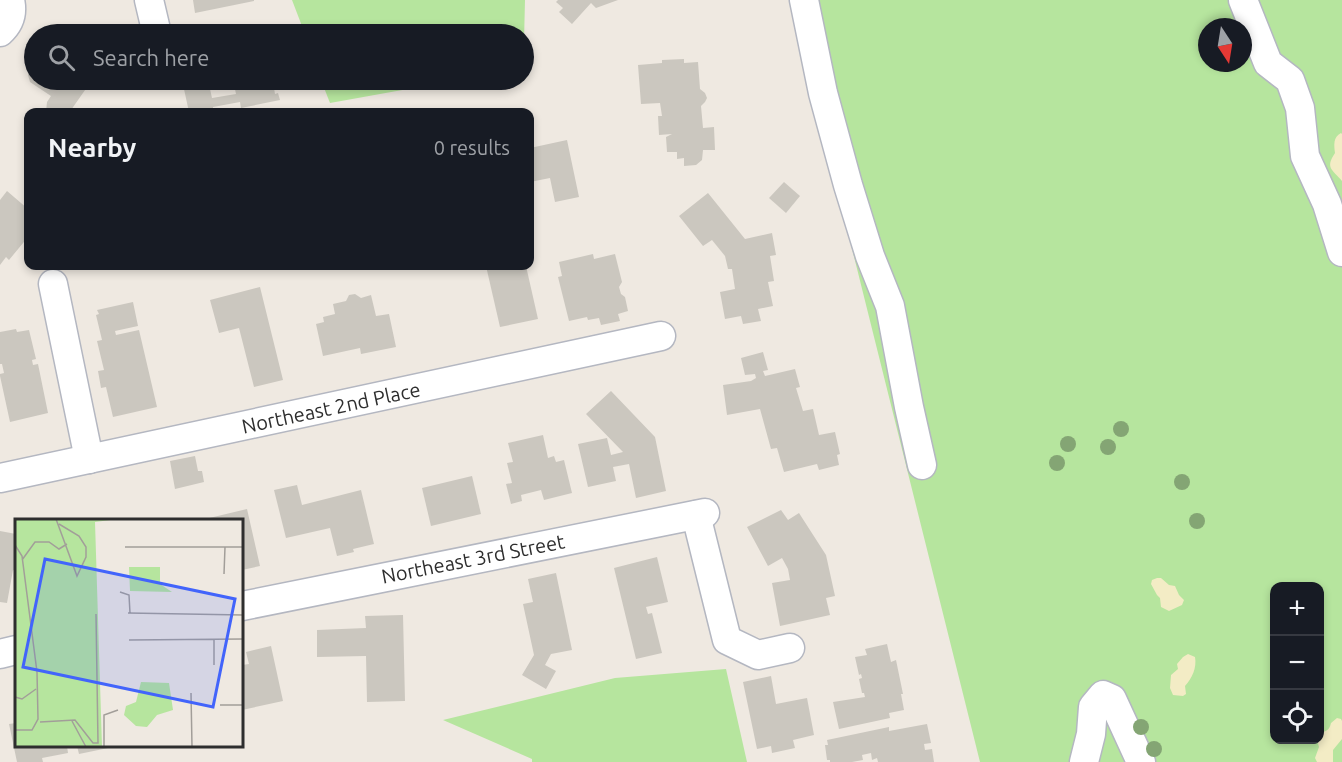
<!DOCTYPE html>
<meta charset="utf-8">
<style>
:root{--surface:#171b24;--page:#20242c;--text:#f1f3f6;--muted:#9ea1a6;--line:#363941}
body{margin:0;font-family:Ubuntu,sans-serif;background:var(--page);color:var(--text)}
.controls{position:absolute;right:18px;bottom:18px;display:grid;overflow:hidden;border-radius:12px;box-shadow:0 3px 9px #0003}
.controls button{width:54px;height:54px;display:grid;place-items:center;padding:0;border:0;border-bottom:2px solid var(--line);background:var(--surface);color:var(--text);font:30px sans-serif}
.compass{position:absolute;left:1198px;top:18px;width:54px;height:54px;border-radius:50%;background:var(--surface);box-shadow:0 3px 9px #0003;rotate:168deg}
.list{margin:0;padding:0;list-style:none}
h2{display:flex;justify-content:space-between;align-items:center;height:78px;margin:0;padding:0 24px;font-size:26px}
h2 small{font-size:20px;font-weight:400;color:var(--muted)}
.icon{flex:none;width:33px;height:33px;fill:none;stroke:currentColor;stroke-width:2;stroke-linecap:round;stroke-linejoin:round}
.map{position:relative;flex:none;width:1342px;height:762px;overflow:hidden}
.search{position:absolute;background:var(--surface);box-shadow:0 3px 9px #0003;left:24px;top:24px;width:510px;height:66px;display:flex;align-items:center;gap:15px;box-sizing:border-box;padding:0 21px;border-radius:33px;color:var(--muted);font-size:22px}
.panel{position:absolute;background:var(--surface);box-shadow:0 3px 9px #0003;left:24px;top:108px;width:510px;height:162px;border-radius:12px}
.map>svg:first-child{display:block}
</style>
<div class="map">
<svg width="1342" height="762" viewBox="0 0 1342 762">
<rect width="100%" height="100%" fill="#efe9e1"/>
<!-- green -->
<g fill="#b6e59e" fill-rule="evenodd">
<polygon points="292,0 525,0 524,41 524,34 305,34"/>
<path d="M790,0H1342V762H980ZM1207,27H1243V63H1207ZM1274,586H1320V740H1274Z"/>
<polygon points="321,80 458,80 330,103"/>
<polygon points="726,669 747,762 532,762 532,759 443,720 615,678"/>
</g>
<!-- sand -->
<g fill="#f3ecc5">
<path d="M1341,133L1342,134V181C1332,169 1325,168 1335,153C1334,145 1333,137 1341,133Z"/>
<polygon points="1157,578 1161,578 1169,585 1175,586 1179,595 1184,600 1182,605 1169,611 1161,607 1160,598 1157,595 1151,584 1152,580"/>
<path d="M1188,654L1195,657C1197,668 1192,678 1185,686L1186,694L1183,696L1173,695L1170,688L1171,675L1178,669L1177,664L1183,657Z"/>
<path d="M1337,718L1341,719L1342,721V739L1333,750V762H1317L1315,758L1319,747L1317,740H1320V733C1326,731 1329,731 1331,723Z"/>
</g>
<!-- building -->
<g fill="#cbc7bf">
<polygon points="193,0 254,0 254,1 195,13"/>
<polygon points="558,0 618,0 596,8 591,3 572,24 559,12 563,8 556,2"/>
<polygon points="684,59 684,63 698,62 700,89 705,93 707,98 705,102 701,106 703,128 714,127 715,150 703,150 702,160 696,165 684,166 684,158 677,159 677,152 667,152 666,137 672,134 659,135 658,116 662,116 660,103 641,104 638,65 662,63 662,60"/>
<polygon points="34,64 34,80 85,80 90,83 71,110 74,112 46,112 47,102 51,96 30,82 28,75"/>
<polygon points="182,80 208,80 212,98 236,94 233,80 279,80 280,86 274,88 275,94 278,93 280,100 241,108 240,102 213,107 213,112 189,112"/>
<polygon points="567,140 579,197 555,202 550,178 530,182 530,148"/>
<polygon points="784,182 800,196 786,213 769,198"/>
<polygon points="7,191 28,209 28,230 25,234 28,237 9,260 6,257 0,265 0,200"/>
<polygon points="708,193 745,239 772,233 776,255 770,256 774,281 768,282 773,306 758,309 761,321 743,324 741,316 725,319 720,292 735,289 732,269 728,269 725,256 712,240 703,246 679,216"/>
<polygon points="593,254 594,259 615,254 622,282 619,287 621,294 625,297 628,311 618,314 620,321 601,325 599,318 588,320 587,317 569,321 558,277 562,276 559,262"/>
<polygon points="486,266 526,266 538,319 500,327"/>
<polygon points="260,287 283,380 254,387 239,328 219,333 210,300"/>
<polygon points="355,294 361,298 371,295 376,316 389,314 396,347 361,354 360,348 323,356 316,324 324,322 323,317 335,314 333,304 346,301 349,295"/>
<polygon points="133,302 138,326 115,331 116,335 139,330 157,407 113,417 106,387 101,388 98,371 104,370 97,341 102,340 96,315 99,314 97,310"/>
<polygon points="16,329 17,332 29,330 36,359 32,360 33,365 38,364 48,413 10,422 0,376 0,374 4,373 2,364 0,364 0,332"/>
<polygon points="763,352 768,370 763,371 765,376 795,369 800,387 796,388 803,411 813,409 819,435 835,432 840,454 837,455 839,465 819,470 817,464 784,472 777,448 771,449 760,409 727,415 723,385 751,381 756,378 755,374 745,375 741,358"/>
<polygon points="611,391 655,437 666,491 636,498 629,464 613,467 616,481 588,487 578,444 607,438 611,455 623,452 586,414"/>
<polygon points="543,435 548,458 554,456 556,462 564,460 572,493 544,500 541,490 521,495 522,501 511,504 506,484 512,483 507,463 513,462 508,443"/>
<polygon points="195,456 198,471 202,471 204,482 175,489 170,461"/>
<polygon points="472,476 481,514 431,526 422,488"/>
<polygon points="297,485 302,505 361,490 374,544 353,549 354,552 337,556 330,528 286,538 274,490"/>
<polygon points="247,509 260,566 242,570 242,520 201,520"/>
<polygon points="781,510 788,520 799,513 826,555 835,596 826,598 830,615 780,626 772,583 790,580 788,569 782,558 768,566 747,527"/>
<polygon points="0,531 16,534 16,571 13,570 7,603 0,602"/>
<polygon points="657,557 668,602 646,607 648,614 652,613 662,653 636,659 614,568"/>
<polygon points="556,573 572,650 551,654 545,665 556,671 546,689 522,675 534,655 523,604 533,602 528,579"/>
<polygon points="403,615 405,701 367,702 366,656 317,657 317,630 366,628 365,616"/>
<polygon points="887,644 891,662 896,660 903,694 901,694 904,710 889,713 890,718 839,729 833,702 865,697 864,693 862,693 859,679 862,678 861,674 859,675 855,657 867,655 865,649"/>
<polygon points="271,646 283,701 242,710 242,665 249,664 246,652"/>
<polygon points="771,676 776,704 807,698 814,735 793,740 795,748 772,753 771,746 757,749 743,682"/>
<polygon points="16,723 16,746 67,746 68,753 42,758 43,762 17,762 9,724"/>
<polygon points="927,724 931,743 924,744 925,750 932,749 934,762 878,762 877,758 872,760 871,753 862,755 863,760 852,762 830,762 830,760 827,760 825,745 828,745 827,740 889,727 889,731"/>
<polygon points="77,746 113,746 113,747 79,754"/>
</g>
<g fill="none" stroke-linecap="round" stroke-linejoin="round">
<!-- minor casing -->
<g stroke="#b4b7c1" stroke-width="31">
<g id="minor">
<polyline points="149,0 157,34"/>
<polyline points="804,0 823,93 848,185 870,256 890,306 909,407 922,465"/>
<polyline points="1243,0 1268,63 1290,80 1300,108 1305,156 1327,204 1342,252"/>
<path d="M0,32C10,23 13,13 10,0"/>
<polyline points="53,284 89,459"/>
<polyline points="0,478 661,336"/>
<polyline points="696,515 727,640 758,655 790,648"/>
<polyline points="242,606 705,513"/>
<polyline points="0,654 16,650"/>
<polyline points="1084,762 1091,734 1093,707 1103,695 1112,699 1141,762"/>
</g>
</g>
<!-- minor -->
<use href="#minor" stroke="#fff" stroke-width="28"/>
</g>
<!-- trees -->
<g fill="#84a574">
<circle cx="1121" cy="429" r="8"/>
<circle cx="1068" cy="444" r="8"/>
<circle cx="1108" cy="447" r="8"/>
<circle cx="1057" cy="463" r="8"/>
<circle cx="1182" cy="482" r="8"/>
<circle cx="1197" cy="521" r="8"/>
<circle cx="1141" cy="727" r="8"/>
<circle cx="1154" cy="749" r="8"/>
</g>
<g text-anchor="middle" stroke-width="6" stroke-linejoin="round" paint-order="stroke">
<!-- street labels -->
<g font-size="20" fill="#2e2e2e" stroke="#fff">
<text transform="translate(331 408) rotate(-12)" y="7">Northeast 2nd Place</text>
<text transform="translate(473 559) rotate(-11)" y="7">Northeast 3rd Street</text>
</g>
</g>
<!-- overview -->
<g transform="translate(15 519)">
<rect width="228" height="228" fill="#efe9e1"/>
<path d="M0,0H103L80,3L87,228H0ZM114,48H145V65L157,73L115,72ZM126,163L154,164L158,191L142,196L132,208L121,207L109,196L111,187L121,183Z" fill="#b6e59e"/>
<path fill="none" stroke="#a29e99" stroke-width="1.5" d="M41,0L62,57L71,38V28L64,17L44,5M0,26L7,37L22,153L23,200L17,211H0M110,28H228M7,41L20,23H34L44,30L52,25M209,55L210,28M105,73L114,76L115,94M113,94L228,96M114,121L228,120M199,146V121M176,174L177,228M0,178L7,180L21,170M205,186H228M57,202L71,228M25,203L60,201L78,224H83L81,95M89,228V196L103,191"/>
<path fill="#4264fb" fill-opacity="0.15" stroke="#4264fb" stroke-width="3" d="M30,40L220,80L198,188L8,148Z"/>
<rect width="228" height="228" fill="none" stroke="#2e2e2e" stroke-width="3"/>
</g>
</svg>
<div class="controls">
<button>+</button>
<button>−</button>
<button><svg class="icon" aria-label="locate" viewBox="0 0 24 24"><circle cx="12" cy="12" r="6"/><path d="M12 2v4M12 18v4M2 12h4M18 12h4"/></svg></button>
</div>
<svg class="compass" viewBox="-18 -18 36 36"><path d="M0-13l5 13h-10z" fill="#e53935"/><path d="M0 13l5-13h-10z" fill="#9ea1a6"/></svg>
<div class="search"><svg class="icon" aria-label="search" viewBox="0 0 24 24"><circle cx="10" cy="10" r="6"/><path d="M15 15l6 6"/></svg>Search here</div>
<section class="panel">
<h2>Nearby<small>0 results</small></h2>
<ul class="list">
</ul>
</section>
</div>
